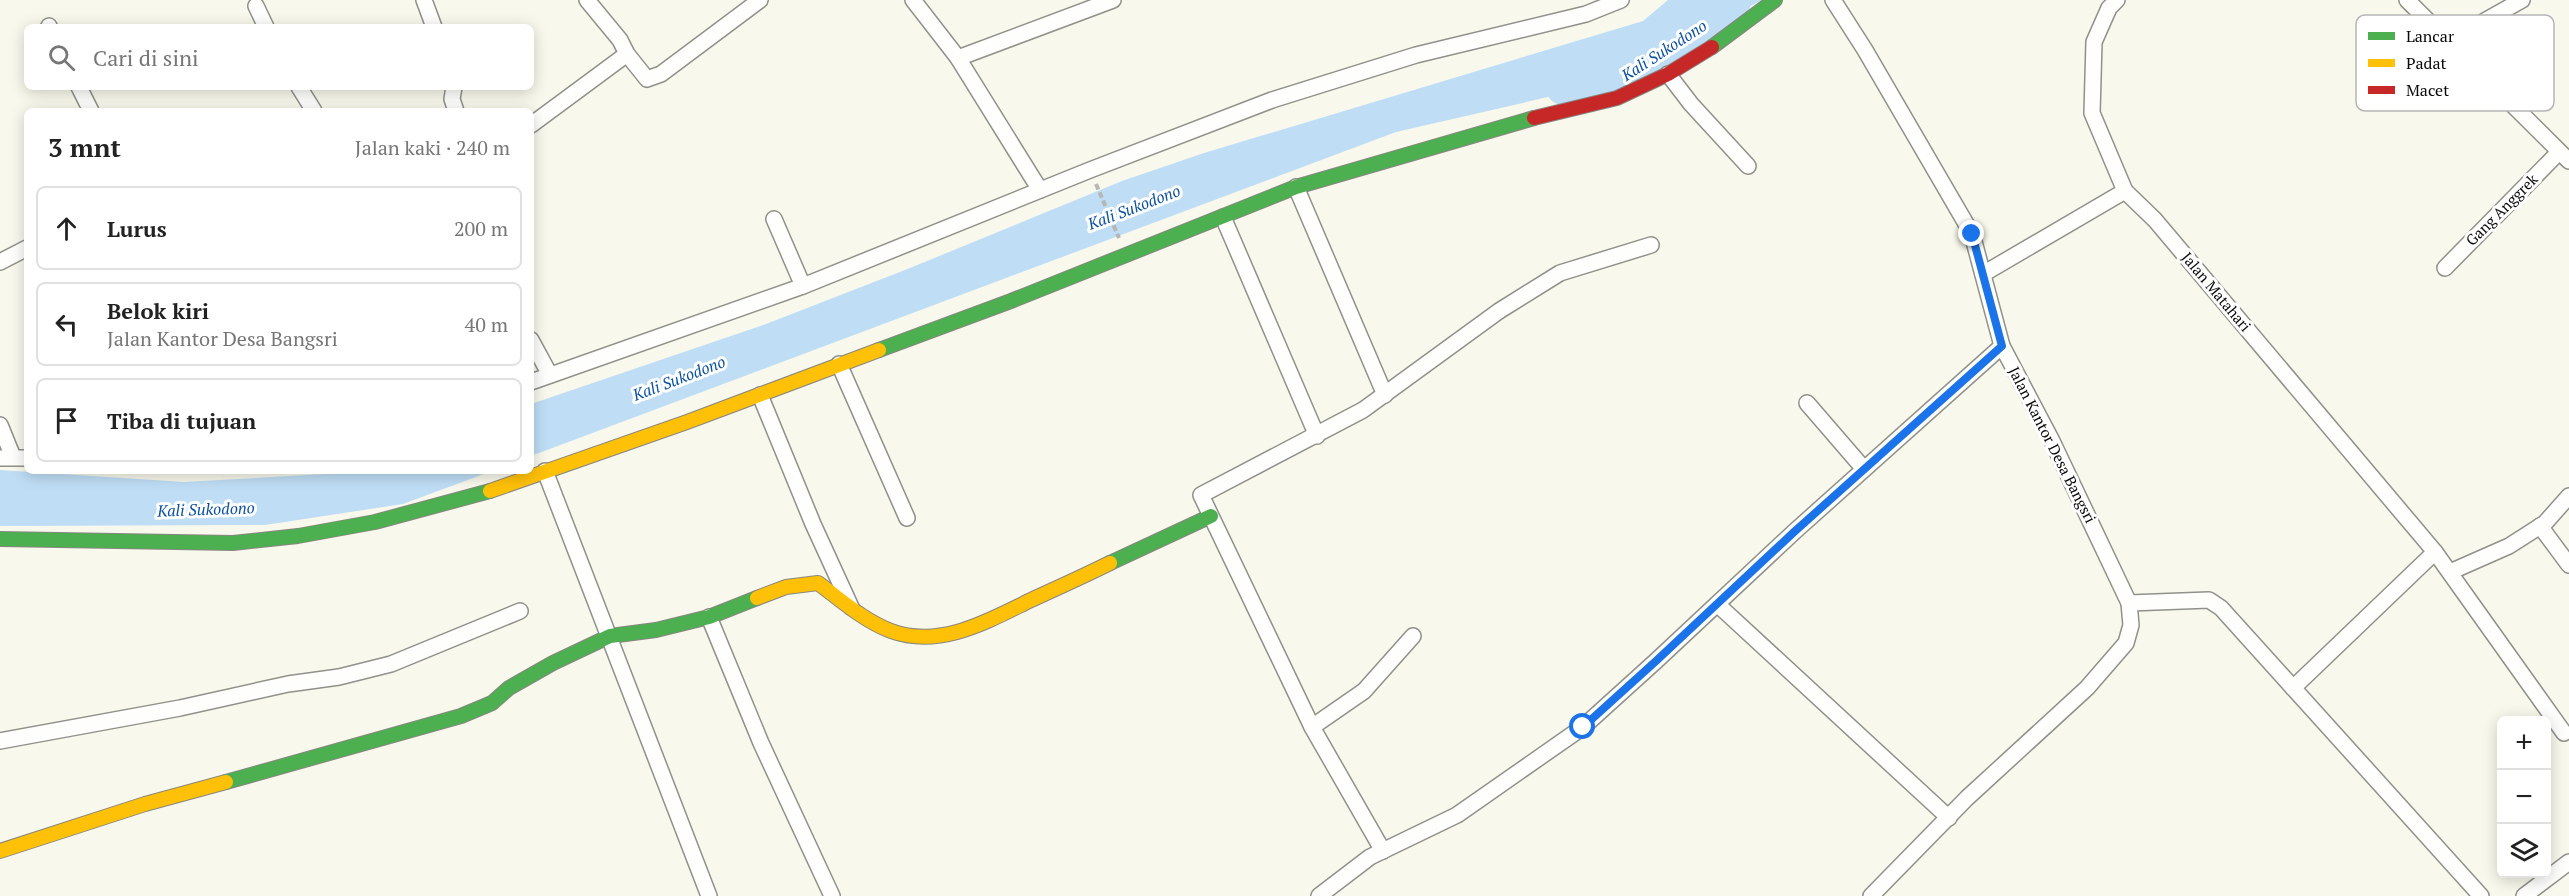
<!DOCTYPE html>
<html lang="id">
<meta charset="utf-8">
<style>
:root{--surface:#fff;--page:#f6f6f6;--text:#222;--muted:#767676;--line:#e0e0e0}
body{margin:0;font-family:"PT Serif",serif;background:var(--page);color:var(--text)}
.controls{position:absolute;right:18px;bottom:18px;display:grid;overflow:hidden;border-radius:9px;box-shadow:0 3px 15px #0003}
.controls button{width:54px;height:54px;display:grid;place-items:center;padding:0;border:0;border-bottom:2px solid var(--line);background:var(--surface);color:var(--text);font:30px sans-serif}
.stop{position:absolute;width:18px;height:18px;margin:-14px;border:4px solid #1a73e8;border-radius:50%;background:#fff}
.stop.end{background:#1a73e8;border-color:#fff;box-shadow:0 2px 6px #0008}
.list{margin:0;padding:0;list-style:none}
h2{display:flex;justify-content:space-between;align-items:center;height:78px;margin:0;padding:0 24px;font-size:26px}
h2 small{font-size:20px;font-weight:400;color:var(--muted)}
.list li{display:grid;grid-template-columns:39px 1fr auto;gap:18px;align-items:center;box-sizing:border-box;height:84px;margin:0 12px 12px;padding:0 12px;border:2px solid var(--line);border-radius:9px}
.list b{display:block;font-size:22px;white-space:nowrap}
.list p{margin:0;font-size:20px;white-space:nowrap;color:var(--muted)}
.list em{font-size:20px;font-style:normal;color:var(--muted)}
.icon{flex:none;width:33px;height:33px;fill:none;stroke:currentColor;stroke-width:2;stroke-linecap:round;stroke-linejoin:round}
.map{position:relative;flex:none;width:2569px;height:896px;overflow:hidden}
.search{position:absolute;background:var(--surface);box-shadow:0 3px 15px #0003;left:24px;top:24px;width:510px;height:66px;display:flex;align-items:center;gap:15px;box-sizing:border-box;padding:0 21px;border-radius:9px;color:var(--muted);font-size:22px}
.panel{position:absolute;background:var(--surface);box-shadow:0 3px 15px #0003;left:24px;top:108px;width:510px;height:366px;border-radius:9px}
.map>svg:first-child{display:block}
</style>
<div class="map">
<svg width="2569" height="896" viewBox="0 0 2569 896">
<rect width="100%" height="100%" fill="#f9f8ec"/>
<!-- water -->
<g fill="#bfdef6">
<polygon points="1668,0 1762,0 1605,84 1396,132 531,456 531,404 766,324 910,268 1122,181 1204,153 1643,21"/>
<polygon points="0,470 184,482 325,474 332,471 492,471 403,504 265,525 0,526"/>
</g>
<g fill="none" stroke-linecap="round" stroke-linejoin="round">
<!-- river -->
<polyline stroke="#bfdef6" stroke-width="34" points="1563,88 1623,80 1692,34 1735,0"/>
<!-- street casing -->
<g stroke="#91918b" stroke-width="18">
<g id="street">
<polyline points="424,0 434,27"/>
<polyline points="587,0 620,40 627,54 647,79 661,74 760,0"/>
<polyline points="913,0 958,58 1040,190"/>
<polyline points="1833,0 1865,50 1972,234 2002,346 2052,441 2129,603 2131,625 2126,643 2087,688 1967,798 1871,896"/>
<polyline points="2117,0 2109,8 2094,42 2092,113 2125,191 2155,220 2435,552 2564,733"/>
<polyline points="2407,0 2569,161"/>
<polyline points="256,6 266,27"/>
<polyline points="49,26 49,27"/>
<polyline points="2449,41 2522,0"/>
<polyline points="958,58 1113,0"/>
<polyline points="1668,74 1691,104 1748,166"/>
<polyline points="79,87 91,111"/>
<polyline points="299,87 314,111"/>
<polyline points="454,87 452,99 456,111"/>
<polyline points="531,125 627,54"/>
<polyline points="1296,187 1385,395"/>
<polyline points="1223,217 1317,436"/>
<polyline points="774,219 803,286"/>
<polyline points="0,262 27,248"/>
<polyline points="2445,268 2559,152"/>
<polyline points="1983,274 2125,191"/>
<polyline points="531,340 550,375"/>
<polyline points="839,364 907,518"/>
<polyline points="531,382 803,286 1090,170 1272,100 1416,55 1586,14 1621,0"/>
<polyline points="760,395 813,524 851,607"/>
<polyline points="1807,403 1864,469"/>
<polyline points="0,425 13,457"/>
<polyline points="0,458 27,458"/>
<polyline points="545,471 709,896"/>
<polyline points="2540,526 2569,565"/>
<polyline points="2450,572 2509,546 2545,523 2569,496"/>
<polyline points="2129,603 2209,600 2221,608 2481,896"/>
<polyline points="1717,604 1949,818"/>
<polyline points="709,617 761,743 832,896"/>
<polyline points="2293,688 2435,552"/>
<polyline points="1312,727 1364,691 1413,636"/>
<polyline points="0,741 180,708 288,684 339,677 391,664 520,611"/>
<polyline points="1383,851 1312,727 1201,495 1363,410 1499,311 1560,273 1651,245"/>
<polyline points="1319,896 1370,857 1457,815 1583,727 1656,661 1794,532 2002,346"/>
<polyline points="2524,896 2569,862"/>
</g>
</g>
<!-- fast casing -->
<g stroke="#888782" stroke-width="16">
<g id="fast">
<polyline points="1712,47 1775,0"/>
<polyline points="879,350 1011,301 1296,187 1534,118"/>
<polyline points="0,539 233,543 298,536 375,522 490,491"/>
<polyline points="1110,563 1211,516"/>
<polyline points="226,782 461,716 492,703 509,688 553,663 610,636 656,630 709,617 757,598"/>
</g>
</g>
<!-- slow casing -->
<g stroke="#888782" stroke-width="16">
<g id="slow">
<polyline points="490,491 687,422 879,350"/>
<path d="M757,598L786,587L818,583C841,600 864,621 891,631C940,649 988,621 1031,600C1057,588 1084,576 1110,563"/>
<polyline points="0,851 145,804 226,782"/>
</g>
</g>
<!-- jam casing -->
<g stroke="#888782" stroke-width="16">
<polyline id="jam" points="1534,118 1617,98 1668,74 1712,47"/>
</g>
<!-- path -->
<polyline stroke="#b6b6b4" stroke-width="4" stroke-dasharray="6 3" stroke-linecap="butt" points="1096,184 1119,238"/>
<!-- street -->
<use href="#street" stroke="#fefefc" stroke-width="15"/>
<!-- fast -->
<use href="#fast" stroke="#4caf50" stroke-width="14"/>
<!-- slow -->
<use href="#slow" stroke="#ffc107" stroke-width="14"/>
<!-- jam -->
<use href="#jam" stroke="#c62828" stroke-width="14"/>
</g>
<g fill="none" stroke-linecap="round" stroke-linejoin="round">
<!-- route -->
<polyline stroke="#1a73e8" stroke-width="8" points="1583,727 1656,661 1794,532 2002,346 1972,234"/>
</g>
<g text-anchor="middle" stroke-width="6" stroke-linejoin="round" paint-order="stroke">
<!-- street labels -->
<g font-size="15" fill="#090909" stroke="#fff">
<text transform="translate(2502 210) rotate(-45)" y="5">Gang Anggrek</text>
<text transform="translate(2216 292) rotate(50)" y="5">Jalan Matahari</text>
<text transform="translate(2052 445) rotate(63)" y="5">Jalan Kantor Desa Bangsri</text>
</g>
<!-- water labels -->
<g font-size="16" font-style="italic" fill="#0b52a3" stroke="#fff">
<text transform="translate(1664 50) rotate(-33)" y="6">Kali Sukodono</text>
<text transform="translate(1134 207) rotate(-21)" y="6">Kali Sukodono</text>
<text transform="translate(679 378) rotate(-21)" y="6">Kali Sukodono</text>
<text transform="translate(206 509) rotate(-2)" y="6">Kali Sukodono</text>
</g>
</g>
<!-- legend -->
<rect x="2356" y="15" width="198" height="96" rx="9" fill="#fff" stroke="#b5b5b5" stroke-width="1.5"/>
<rect x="2368" y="32" width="27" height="8" fill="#4caf50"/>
<rect x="2368" y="59" width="27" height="8" fill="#ffc107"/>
<rect x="2368" y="86" width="27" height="8" fill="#c62828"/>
<g font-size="16" fill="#090909">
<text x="2406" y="42">Lancar</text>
<text x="2406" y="69">Padat</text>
<text x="2406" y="96">Macet</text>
</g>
</svg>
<div class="controls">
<button>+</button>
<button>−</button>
<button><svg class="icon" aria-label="layers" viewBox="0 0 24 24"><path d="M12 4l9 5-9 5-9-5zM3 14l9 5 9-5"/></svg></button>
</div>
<div class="stop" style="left:1583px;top:727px"></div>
<div class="stop end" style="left:1972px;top:234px"></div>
<div class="search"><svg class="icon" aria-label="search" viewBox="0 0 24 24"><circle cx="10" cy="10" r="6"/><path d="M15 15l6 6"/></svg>Cari di sini</div>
<section class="panel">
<h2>3 mnt<small>Jalan kaki · 240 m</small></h2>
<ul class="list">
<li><svg class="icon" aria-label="ahead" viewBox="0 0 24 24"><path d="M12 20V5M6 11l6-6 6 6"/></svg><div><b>Lurus</b></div><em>200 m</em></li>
<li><svg class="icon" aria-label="left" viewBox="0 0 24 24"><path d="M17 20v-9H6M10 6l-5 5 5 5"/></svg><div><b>Belok kiri</b><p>Jalan Kantor Desa Bangsri</p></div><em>40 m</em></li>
<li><svg class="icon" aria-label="arrive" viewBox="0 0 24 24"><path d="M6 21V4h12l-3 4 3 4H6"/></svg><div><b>Tiba di tujuan</b></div></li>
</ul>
</section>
</div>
